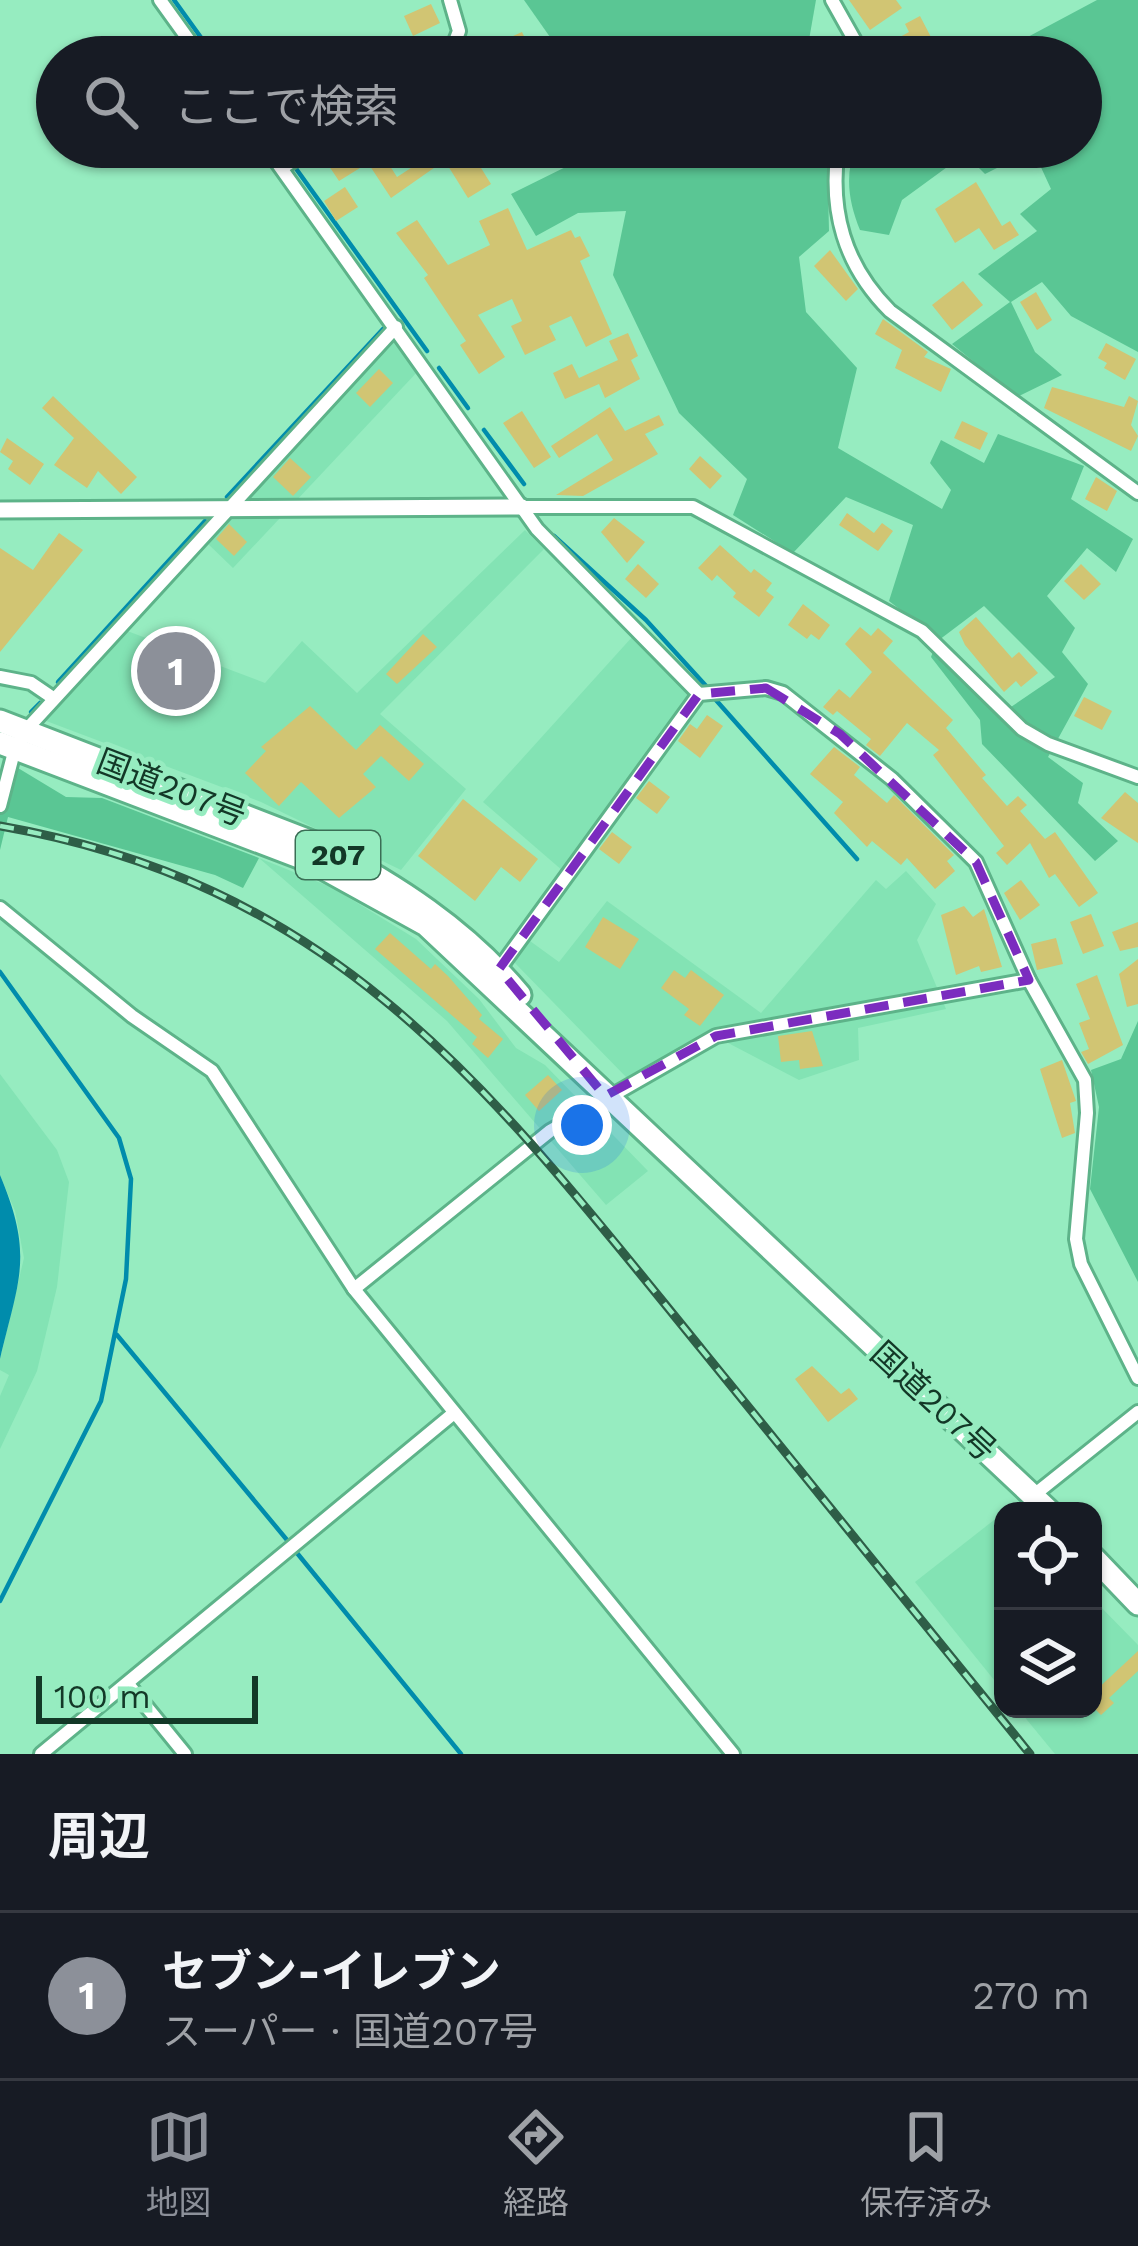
<!DOCTYPE html>
<html lang="ja">
<meta charset="utf-8">
<style>
:root{--surface:#171b24;--page:#20242c;--text:#f1f3f6;--muted:#9ea1a6;--line:#363941;--accent:#8c9099}
body{margin:0;font-family:"Work Sans","Noto Sans JP",sans-serif;background:var(--page);color:var(--text)}
.controls{position:absolute;right:36px;bottom:36px;display:grid;overflow:hidden;border-radius:24px;box-shadow:0 3px 9px #0004}
.controls button{width:108px;height:108px;display:grid;place-items:center;padding:0;border:0;border-bottom:3px solid var(--line);background:var(--surface);color:var(--text);font:60px sans-serif}
.scale{position:absolute;left:36px;bottom:30px;width:222px;box-sizing:border-box;padding-left:12px;border:6px solid #133827;border-top:0;font-size:33px;line-height:42px;white-space:nowrap;color:#133827;-webkit-text-stroke:9px #96ecc0;paint-order:stroke}
.you{position:absolute;left:582px;top:1125px;width:42px;height:42px;margin:-30px;border:9px solid #fff;border-radius:50%;background:#1a73e8;box-shadow:0 0 0 18px #1a73e833}
.badge{display:grid;place-items:center;width:78px;height:78px;border-radius:50%;background:var(--accent);color:#fff;font-size:39px;font-weight:700}
.pin{position:absolute;translate:-50% -50%;border:6px solid #fff;box-shadow:0 3px 12px #0006}
.list{margin:0;padding:0;list-style:none}
h2{display:flex;justify-content:space-between;align-items:center;height:156px;margin:0;padding:0 48px;font-size:51px}
h2 small{font-size:39px;font-weight:400;color:var(--muted)}
.list li{display:grid;grid-template-columns:78px 1fr auto;gap:36px;align-items:center;box-sizing:border-box;height:168px;padding:0 48px;border-top:3px solid var(--line)}
.list b{display:block;font-size:45px;white-space:nowrap}
.list p{margin:0;font-size:39px;white-space:nowrap;color:var(--muted)}
.list em{font-size:39px;font-style:normal;color:var(--muted)}
.icon{flex:none;width:66px;height:66px;fill:none;stroke:currentColor;stroke-width:2;stroke-linecap:round;stroke-linejoin:round}
.map{position:relative;flex:none;width:1138px;height:1754px;overflow:hidden}
.search{position:absolute;background:var(--surface);box-shadow:0 3px 9px #0004;left:36px;right:36px;top:36px;height:132px;display:flex;align-items:center;gap:30px;box-sizing:border-box;padding:0 42px;border-radius:66px;color:var(--muted);font-size:45px}
.sheet{height:324px;background:var(--surface)}
nav{display:flex;justify-content:space-around;align-items:center;box-sizing:border-box;height:168px;border-top:3px solid var(--line);background:var(--surface);font-size:33px;color:var(--muted)}
nav a{display:grid;justify-items:center;gap:6px}
nav .on{color:var(--accent)}
.map>svg:first-child{display:block}
</style>
<div class="map">
<svg width="1138" height="1754" viewBox="0 0 1138 1754">
<rect width="100%" height="100%" fill="#96ecc0"/>
<!-- built -->
<g fill="#83e3b4">
<polygon points="395,337 419,370 233,568 205,541"/>
<polygon points="525,530 544,549 380,714 466,789 401,870 261,802 41,719 122,629 265,683 302,641 357,693"/>
<polygon points="633,636 692,696 563,871 483,802"/>
<polygon points="259,858 333,888 416,939 479,999 516,1048 545,1065 648,1171 606,1205 447,1021"/>
<polygon points="906,871 936,904 917,940 946,1009 858,1028 859,1060 799,1080 709,1033 627,1078 513,961 530,941 559,962 607,901 761,1013 876,880 886,889"/>
<polygon points="0,1074 57,1150 69,1182 57,1287 37,1371 0,1449 0,1396 9,1375 0,1370 0,1359 24,1258 15,1211 0,1175"/>
<polygon points="1003,1513 1003,1691 915,1582"/>
<polygon points="1093,1599 1138,1645 1138,1754 1055,1754 1018,1709 1093,1709"/>
</g>
<!-- green -->
<g fill="#5ac694" fill-rule="evenodd">
<polygon points="524,0 816,0 806,57 564,57"/>
<path d="M1097,0H1138V352L1071,316L1042,282L1011,302L1035,352L1062,375L1017,397L952,344L1010,302L978,274L1037,231L1020,214L1051,189L1033,150L985,174L965,154L902,200L889,235L860,230C849,203 844,175 856,147H1081V57H990Z"/>
<path d="M606,147H827L829,231L799,257L806,312L857,368L838,448L942,509L951,490L930,463L941,440L984,463L998,434L1084,466L1071,499L1133,539L1116,572L1087,548L1047,596L1075,628L1062,652L1088,684L1048,757L1083,783L1078,803L1118,841L1095,861L982,744L980,720L931,657L938,639L889,601L913,525L846,497L793,553L733,515L747,479L679,413L613,275L626,211L578,213L536,236L511,194ZM984,606L1055,677L1008,709L939,640Z"/>
<polygon points="18,768 66,797 102,798 259,858 243,888 215,875 8,817 0,850 0,777 14,782"/>
<polygon points="1138,1021 1138,1282 1090,1189 1099,1107 1091,1070 1121,1059"/>
</g>
<!-- water -->
<path fill="#008cac" d="M0,1175C34,1256 19,1278 0,1359Z"/>
<g fill="none" stroke-linecap="round" stroke-linejoin="round">
<!-- stream -->
<g stroke="#008cac" stroke-width="4.5">
<polyline points="174,0 215,57"/>
<polyline points="280,147 281,150"/>
<polyline points="297,170 427,351"/>
<polyline points="439,368 468,408"/>
<polyline points="484,430 524,484"/>
<polyline points="227,497 383,329"/>
<polyline points="554,536 646,620 707,687"/>
<polyline points="58,682 205,521"/>
<polyline points="715,699 857,859"/>
<polyline points="31,712 40,703"/>
<polyline points="0,972 119,1138 131,1179 126,1279 101,1401 0,1601"/>
<polyline points="117,1335 287,1540"/>
<polyline points="297,1553 461,1754"/>
</g>
</g>
<!-- building -->
<g fill="#d1c573">
<polygon points="849,0 896,0 902,8 870,30"/>
<polygon points="431,4 440,23 413,36 404,16"/>
<polygon points="920,16 933,41 938,57 911,57 900,37 909,32 905,24"/>
<polygon points="522,32 534,57 510,57 502,41"/>
<polygon points="338,147 378,147 397,177 434,153 441,163 391,198 368,163 339,181 323,157"/>
<polygon points="448,147 468,147 491,184 468,198 440,153"/>
<polygon points="976,182 1002,226 1010,221 1019,235 994,250 979,228 955,243 935,209"/>
<polygon points="345,187 358,207 336,221 324,201"/>
<polygon points="508,208 527,250 571,230 575,238 580,236 590,256 580,261 612,334 586,347 571,316 549,326 556,340 525,355 511,326 522,321 512,299 478,315 505,357 479,374 460,345 466,341 424,278 428,275 396,233 417,220 448,265 490,245 479,221"/>
<polygon points="830,250 858,289 846,301 814,266"/>
<polygon points="963,281 983,305 952,330 932,305"/>
<polygon points="1036,292 1052,320 1037,330 1020,302"/>
<polygon points="883,319 928,352 924,357 951,369 941,392 895,368 902,350 875,334"/>
<polygon points="628,333 638,356 631,360 640,379 605,398 599,384 565,399 553,373 572,364 579,378 618,360 609,341"/>
<polygon points="1106,343 1136,359 1125,380 1104,368 1107,363 1098,358"/>
<polygon points="379,369 393,383 370,407 356,393"/>
<polygon points="1052,387 1124,407 1129,396 1138,401 1131,425 1138,436 1131,451 1044,408"/>
<polygon points="53,396 137,477 121,494 98,471 87,488 54,465 74,438 42,408"/>
<polygon points="610,407 625,431 659,415 664,425 645,434 658,454 583,496 556,495 613,460 597,434 559,458 551,446"/>
<polygon points="522,411 551,457 534,468 503,423"/>
<polygon points="962,421 988,433 980,450 954,438"/>
<polygon points="7,438 44,464 30,485 8,469 13,461 0,452"/>
<polygon points="700,456 722,476 710,489 689,469"/>
<polygon points="290,458 311,477 293,496 273,477"/>
<polygon points="1096,477 1117,491 1107,511 1085,499"/>
<polygon points="847,513 874,533 882,523 893,531 878,551 839,525"/>
<polygon points="614,518 645,542 627,563 601,532"/>
<polygon points="229,524 247,542 234,556 216,539"/>
<polygon points="59,533 83,550 0,652 0,548 33,570"/>
<polygon points="720,545 751,573 754,569 772,583 766,591 774,597 759,617 733,597 736,593 717,575 712,581 698,568"/>
<polygon points="638,564 659,584 646,598 625,579"/>
<polygon points="1081,564 1101,584 1084,600 1064,581"/>
<polygon points="803,604 830,625 819,640 811,634 807,639 788,625"/>
<polygon points="976,617 1012,658 1019,652 1038,673 1021,687 1016,681 1004,692 965,645 959,632"/>
<polygon points="860,627 871,636 878,628 893,641 883,653 953,720 946,728 986,775 982,778 1007,806 1018,796 1027,805 1020,811 1045,839 1055,832 1098,893 1079,907 1055,874 1049,878 1030,843 1007,865 996,853 1004,846 933,755 939,750 907,723 880,756 866,745 871,739 837,711 833,715 823,707 839,689 850,698 872,672 845,644"/>
<polygon points="423,634 437,647 397,684 386,674"/>
<polygon points="159,649 204,666 195,689 151,672"/>
<polygon points="1084,697 1112,711 1102,730 1074,716"/>
<polygon points="310,706 356,750 380,725 424,764 409,781 381,756 363,774 376,787 339,818 301,782 279,806 245,773 266,751 261,747"/>
<polygon points="707,715 723,726 700,758 678,741 690,724 697,729"/>
<polygon points="834,747 860,767 854,775 887,803 894,795 954,855 947,861 955,871 935,889 907,858 901,865 872,841 867,847 834,813 843,802 810,774"/>
<polygon points="649,781 670,797 657,814 636,798"/>
<polygon points="1125,792 1138,803 1138,843 1101,818"/>
<polygon points="463,799 538,859 520,882 501,867 475,901 418,856"/>
<polygon points="612,832 632,847 619,864 599,849"/>
<polygon points="1021,880 1040,905 1020,920 1004,893"/>
<polygon points="964,906 973,917 984,909 1002,967 981,972 979,966 956,975 941,915"/>
<polygon points="1091,914 1104,946 1083,954 1070,922"/>
<polygon points="603,917 639,939 620,969 585,947"/>
<polygon points="1138,922 1138,947 1120,951 1112,932"/>
<polygon points="390,933 431,969 435,964 448,976 482,1015 479,1019 503,1039 488,1058 472,1044 477,1037 375,949"/>
<polygon points="1056,938 1063,964 1037,970 1031,944"/>
<polygon points="1138,959 1138,1004 1127,1007 1119,974"/>
<polygon points="674,970 685,978 691,970 724,995 700,1026 684,1015 689,1009 661,988"/>
<polygon points="1097,975 1123,1045 1088,1064 1081,1052 1089,1049 1079,1023 1090,1019 1076,984"/>
<polygon points="812,1031 823,1066 800,1069 799,1060 781,1062 778,1036"/>
<polygon points="1062,1060 1076,1101 1070,1103 1075,1133 1062,1138 1040,1069"/>
<polygon points="548,1075 562,1090 539,1111 525,1095"/>
<polygon points="812,1366 841,1394 849,1388 858,1399 828,1422 795,1379"/>
<polygon points="1138,1651 1138,1671 1109,1698 1114,1703 1101,1715 1093,1707 1093,1693"/>
</g>
<g fill="none" stroke-linecap="round" stroke-linejoin="round">
<!-- minor casing -->
<g stroke="#5db389" stroke-width="18">
<g id="minor">
<polyline points="160,0 201,57"/>
<polyline points="832,0 864,57"/>
<polyline points="449,57 459,31 450,0"/>
<polyline points="266,147 537,529 699,694"/>
<path d="M838,147C829,211 844,265 890,311L1138,493"/>
<polyline points="282,168 314,147"/>
<polyline points="522,507 693,507 922,631 1022,729 1048,744 1138,777"/>
<polyline points="0,677 31,683 53,698"/>
<polyline points="0,806 15,748 26,730 396,327"/>
<polyline points="0,908 132,1016 212,1071 354,1289 733,1754"/>
<polyline points="499,969 699,694 766,688 783,693 892,779 976,862 1029,980 1085,1080 1087,1113 1076,1239 1081,1264 1138,1378"/>
<polyline points="354,1289 550,1131 716,1036 1029,980"/>
<polyline points="1034,1495 1138,1412"/>
<polyline points="128,1684 185,1754"/>
<polyline points="41,1754 454,1413"/>
</g>
</g>
<!-- tertiary casing -->
<g stroke="#5db389" stroke-width="21">
<polyline id="tertiary" points="0,510 522,507"/>
</g>
<!-- trunk casing -->
<g stroke="#5db389" stroke-width="27">
<g id="trunk">
<path d="M0,721L320,845C396,885 465,929 520,995"/>
<polyline points="0,743 312,862 426,925 1049,1511"/>
<polyline points="1093,1557 1138,1604"/>
</g>
</g>
<!-- minor -->
<use href="#minor" stroke="#fff" stroke-width="12"/>
<!-- tertiary -->
<use href="#tertiary" stroke="#fff" stroke-width="15"/>
<!-- trunk -->
<use href="#trunk" stroke="#fff" stroke-width="21"/>
<!-- rail casing -->
<g stroke="#2e5e47" stroke-width="9">
<path id="rail" d="M0,826C344,886 497,1098 703,1351C812,1485 921,1620 1030,1754"/>
</g>
<!-- rail -->
<use href="#rail" stroke="#96ecc0" stroke-width="4.5" stroke-dasharray="14" stroke-linecap="butt"/>
</g>
<!-- marked area -->
<path fill="none" stroke="#7b2cbf" stroke-width="9" stroke-dasharray="24 15" stroke-linejoin="round" d="M766,688L840,734L976,862L1029,980L716,1036L605,1096L499,969L699,694Z"/>
<g text-anchor="middle" stroke-width="10" stroke-linejoin="round" paint-order="stroke">
<!-- shield labels -->
<rect fill="#96ecc0" stroke="#3a6e55" stroke-width="3" x="296" y="831" width="84" height="48" rx="9"/>
<g font-size="30" font-weight="bold" fill="#133827">
<text x="338" y="865">207</text>
</g>
<!-- street labels -->
<g font-size="33" fill="#133827" stroke="#96ecc0">
<text transform="translate(172 787) rotate(21)" y="12">国道207号</text>
<text transform="translate(934 1401) rotate(43)" y="12">国道207号</text>
</g>
</g>
</svg>
<div class="controls">
<button><svg class="icon" aria-label="locate" viewBox="0 0 24 24"><circle cx="12" cy="12" r="6"/><path d="M12 2v4M12 18v4M2 12h4M18 12h4"/></svg></button>
<button><svg class="icon" aria-label="layers" viewBox="0 0 24 24"><path d="M12 4l9 5-9 5-9-5zM3 14l9 5 9-5"/></svg></button>
</div>
<div class="scale">100 m</div>
<div class="you"></div>
<div class="pin badge" style="left:176px;top:671px">1</div>
<div class="search"><svg class="icon" aria-label="search" viewBox="0 0 24 24"><circle cx="10" cy="10" r="6"/><path d="M15 15l6 6"/></svg>ここで検索</div>
</div>
<section class="sheet">
<h2>周辺<small></small></h2>
<ul class="list">
<li><span class="badge">1</span><div><b>セブン-イレブン</b><p>スーパー · 国道207号</p></div><em>270 m</em></li>
</ul>
</section>
<nav>
<a class="on"><svg class="icon" aria-label="map" viewBox="0 0 24 24"><path d="M3 6l6-2 6 2 6-2v14l-6 2-6-2-6 2zM9 4v14M15 6v14"/></svg>地図</a>
<a><svg class="icon" aria-label="directions" viewBox="0 0 24 24"><path d="M12 3l9 9-9 9-9-9zM9 14v-3h6M13 9l2 2-2 2"/></svg>経路</a>
<a><svg class="icon" aria-label="saved" viewBox="0 0 24 24"><path d="M7 4h10v16l-5-4-5 4z"/></svg>保存済み</a>
</nav>
